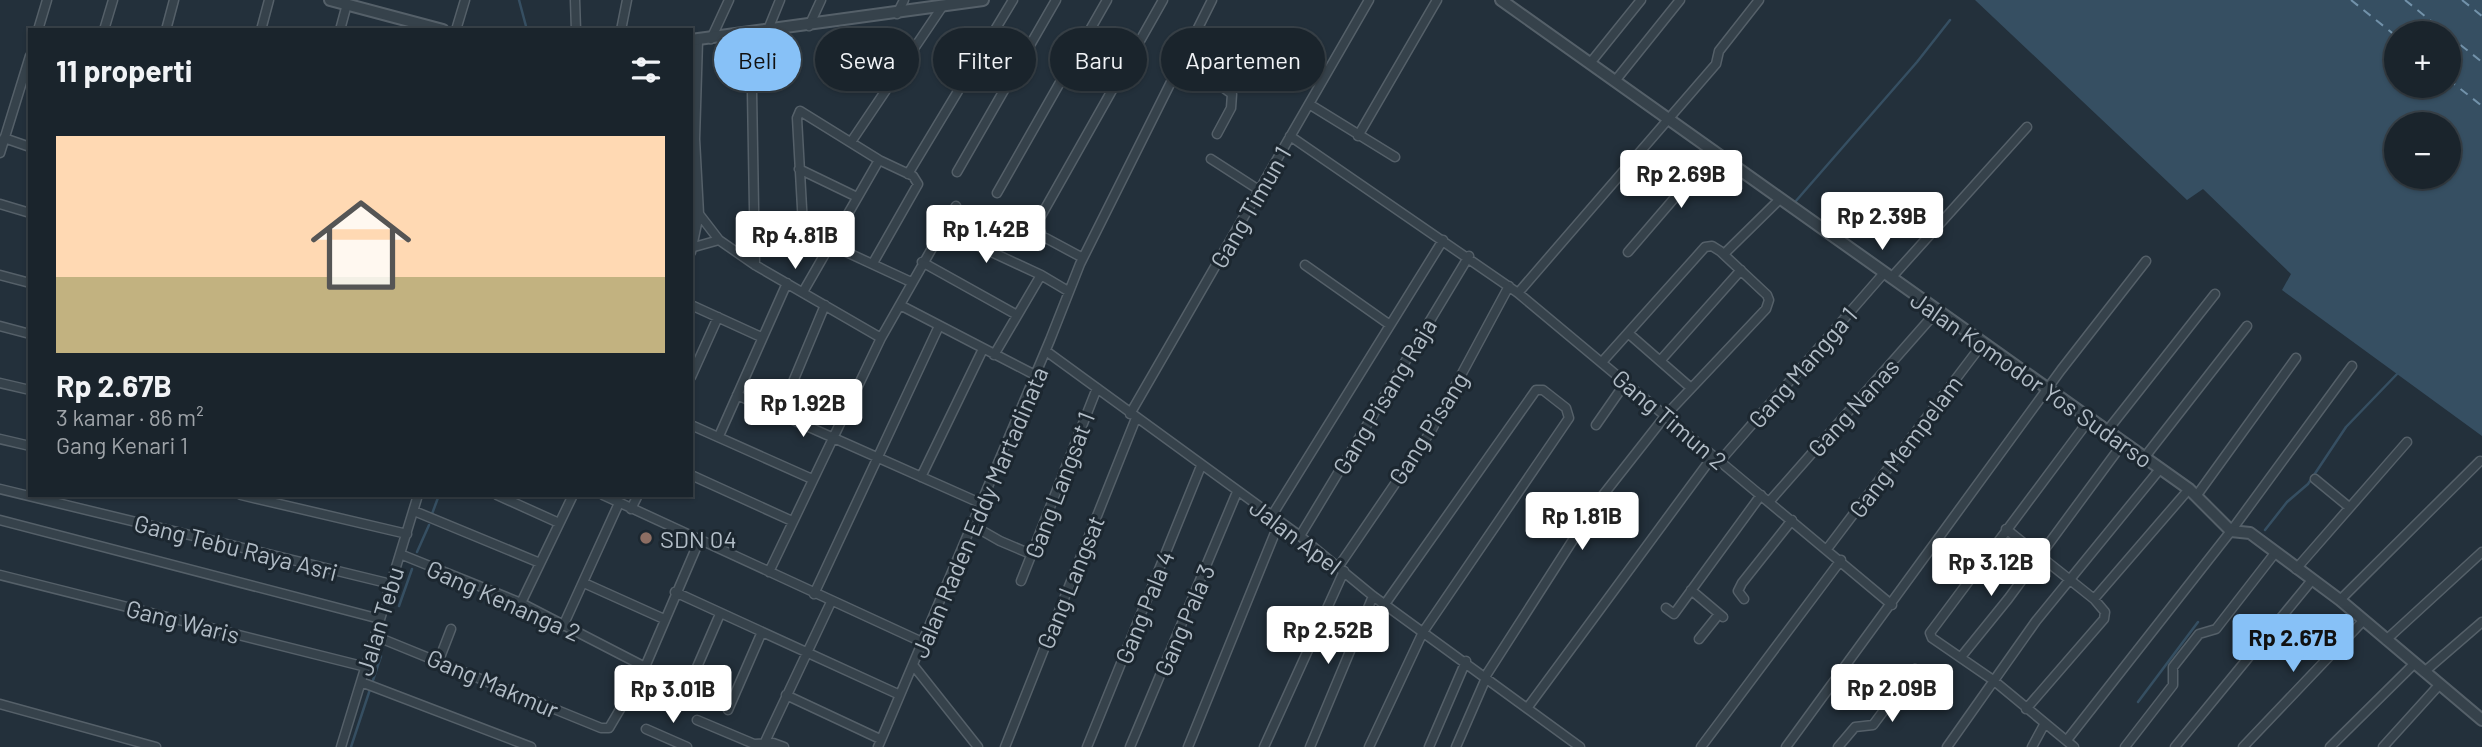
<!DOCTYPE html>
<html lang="id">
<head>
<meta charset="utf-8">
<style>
	:root { --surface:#1a242c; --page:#273038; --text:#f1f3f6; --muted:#9fa4a9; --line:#384148; --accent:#87c1f7 }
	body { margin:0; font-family:Barlow,sans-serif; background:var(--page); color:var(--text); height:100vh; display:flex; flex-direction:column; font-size:26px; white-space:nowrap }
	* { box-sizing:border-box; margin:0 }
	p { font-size:23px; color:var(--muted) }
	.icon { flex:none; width:38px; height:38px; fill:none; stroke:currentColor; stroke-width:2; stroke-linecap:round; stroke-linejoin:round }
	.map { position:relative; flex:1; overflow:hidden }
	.side { position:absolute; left:28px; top:28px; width:665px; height:469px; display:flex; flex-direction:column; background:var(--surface); border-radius:0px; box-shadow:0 2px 5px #0004,0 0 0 2px var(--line) }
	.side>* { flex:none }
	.top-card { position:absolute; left:714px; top:28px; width:665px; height:63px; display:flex; gap:14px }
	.fabs { position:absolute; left:2384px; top:21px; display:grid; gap:14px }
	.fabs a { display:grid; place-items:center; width:77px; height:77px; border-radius:50%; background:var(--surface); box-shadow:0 2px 5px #0004,0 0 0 2px var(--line); font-size:35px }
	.price { position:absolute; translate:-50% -60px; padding:0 16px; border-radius:7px; background:#fff; color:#222; font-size:23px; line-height:46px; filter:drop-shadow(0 2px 4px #0008) }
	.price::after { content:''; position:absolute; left:50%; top:42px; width:21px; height:16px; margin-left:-10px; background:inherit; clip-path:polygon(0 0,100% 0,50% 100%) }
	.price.on { background:var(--accent); color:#111 }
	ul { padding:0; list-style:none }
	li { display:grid; align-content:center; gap:14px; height:371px; padding:0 28px }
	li+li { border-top:2px solid var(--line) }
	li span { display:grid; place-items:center; height:217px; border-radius:0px; color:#555 }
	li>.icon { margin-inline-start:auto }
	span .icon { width:126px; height:126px; fill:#fffc; stroke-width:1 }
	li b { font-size:30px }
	h2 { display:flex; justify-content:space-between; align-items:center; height:84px; padding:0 28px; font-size:30px }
	.tag { padding:0 24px; border-radius:32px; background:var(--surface); box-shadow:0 2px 5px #0004,0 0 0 2px var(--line); font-size:24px; line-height:63px }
	.tag.on { background:var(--accent); color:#111 }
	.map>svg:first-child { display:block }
	.water { fill:#364f62; fill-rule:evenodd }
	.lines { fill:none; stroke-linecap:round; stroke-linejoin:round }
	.stream { stroke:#364f62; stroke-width:2.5 }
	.ferry { stroke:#7292aa; stroke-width:2; stroke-dasharray:9 7; stroke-linecap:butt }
	.minor-casing { stroke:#556069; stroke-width:11 }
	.tertiary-casing { stroke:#556069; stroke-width:14 }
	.minor { stroke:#36424b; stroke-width:8 }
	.tertiary { stroke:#36424b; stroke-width:10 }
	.education-dot { fill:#8d6e63; stroke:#1c2730; stroke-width:2.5 }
	.labels { text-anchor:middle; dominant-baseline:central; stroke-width:6; stroke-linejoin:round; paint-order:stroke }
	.street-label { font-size:24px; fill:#b2bdc7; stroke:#1c2730 }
	.poi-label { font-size:24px; fill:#b2bdc7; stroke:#1c2730; text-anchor:start }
</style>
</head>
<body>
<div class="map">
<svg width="2482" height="747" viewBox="0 0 2482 747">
	<rect width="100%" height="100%" fill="#23303b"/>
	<path class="water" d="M 1975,0 L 2482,0 L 2482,436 L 2282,290 L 2291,274 L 2203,189 L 2187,200 ZM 2396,33 L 2448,33 L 2448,86 L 2396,86 ZM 2396,124 L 2448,124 L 2448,177 L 2396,177 Z"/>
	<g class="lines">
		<path class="stream" d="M 519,0 L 527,30
			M 1795,202 L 1917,62 L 1950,20
			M 432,514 L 439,495
			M 2265,530 L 2287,502 L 2308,484 L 2346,427 L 2398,373
			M 417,552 L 429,525
			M 399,606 L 412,569
			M 2138,702 L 2198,622
			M 351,747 L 381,656"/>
		<path class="ferry" d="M 2351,0 L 2396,36
			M 2405,0 L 2446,33
			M 2462,0 L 2482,16
			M 2448,35 L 2482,62
			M 2448,79 L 2482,106"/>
		<defs>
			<path id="minor" d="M 575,0 L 576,30
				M 897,14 L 904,0
				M 809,26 L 821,0
				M 38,30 L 47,0
				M 104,30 L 113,0
				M 166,30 L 174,0
				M 261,30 L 269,0
				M 340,30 L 347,4
				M 456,30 L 465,0
				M 621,30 L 627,0
				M 767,32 L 780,0
				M 751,34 L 755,265
				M 711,39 L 729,0
				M 1183,58 L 1232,94 L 1231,108 L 1217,134
				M 1591,62 L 1641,0
				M 1615,81 L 1680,0
				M 1309,104 L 1395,157
				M 1290,136 L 1518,293 L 1892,605
				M 1358,136 L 1437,0
				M 4,138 L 30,147
				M 851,142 L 942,7
				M 0,153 L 30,56
				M 1211,159 L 1259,190
				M 799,169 L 857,197
				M 957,172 L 1056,0
				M 908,174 L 1013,0
				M 997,193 L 1107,0
				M 0,204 L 30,213
				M 699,214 L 719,240 L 755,265 L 881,338
				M 942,229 L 1041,275 L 1068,291
				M 694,247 L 719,240
				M 691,252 L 699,214 L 695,139 L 698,40
				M 1628,252 L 1714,152
				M 1724,254 L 1780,199
				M 1083,258 L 1042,236 L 1037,223 L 1163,0
				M 922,262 L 1017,315
				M 873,263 L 918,184 L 913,176 L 879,160
				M 1305,265 L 1390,325
				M 0,275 L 30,283
				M 1891,278 L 2027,127
				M 803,292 L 879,160 L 800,111 L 797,118 L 803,226 L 829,244 L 911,282
				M 1518,293 L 1716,64 L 1719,51 L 1759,0
				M 691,305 L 761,337
				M 900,305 L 1035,375
				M 0,326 L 30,334
				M 1628,333 L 1691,388
				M 1046,351 L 1300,536 L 1373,596 L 1580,747
				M 994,355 L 1041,275
				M 1660,361 L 1741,270
				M 691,377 L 718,317
				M 0,383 L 30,390
				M 737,395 L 980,503
				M 780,413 L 825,305
				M 1130,414 L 1369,0
				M 691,425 L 812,479
				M 1596,425 L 1626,382
				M 2107,431 L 2215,294
				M 719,436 L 787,283
				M 0,439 L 30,446
				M 2144,458 L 2247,326
				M 1720,461 L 1884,273
				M 691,475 L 792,521
				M 921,477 L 983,349
				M 2315,479 L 2349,507
				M 0,489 L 391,584
				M 241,495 L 407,534
				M 497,495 L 559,523
				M 603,495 L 922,642
				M 2197,495 L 2296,358
				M 1769,502 L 1937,311
				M 631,509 L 638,495
				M 414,511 L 540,563
				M 1271,517 L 1443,240
				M 0,520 L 380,619
				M 972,525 L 1000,541 L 1033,555
				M 2006,529 L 2094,599 L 2189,489
				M 1300,536 L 1469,256
				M 1827,549 L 1983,343
				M 400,554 L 521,603 L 645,667
				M 1339,566 L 1431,431 L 1509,286
				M 2296,569 L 2407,442
				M 769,572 L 881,338 L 956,206
				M 0,575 L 366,667
				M 1021,581 L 1097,388
				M 584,583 L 664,619
				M 1691,590 L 1723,617
				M 675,592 L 900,695
				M 814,594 L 939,326
				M 1744,599 L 1738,591 L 1742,583 L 1792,520
				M 2340,600 L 2480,461
				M 521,603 L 573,495
				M 1666,608 L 1674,614 L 1761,495
				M 563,626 L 619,503
				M 375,636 L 601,728 L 609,728 L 645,667 L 699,541
				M 1699,639 L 1719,614
				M 2386,640 L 2482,552
				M 1961,657 L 2008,599 L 2123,443
				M 439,660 L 451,629
				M 913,665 L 978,747
				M 2424,672 L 2482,622
				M 1485,677 L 1596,504 L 1666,415 L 1766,309 L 1769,300 L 1767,295 L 1720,251 L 1712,246 L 1705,247 L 1602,362
				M 361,682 L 531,747
				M 786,695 L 880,739
				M 0,704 L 156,747
				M 681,704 L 720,614
				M 1528,707 L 1713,456
				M 2026,709 L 2104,619 L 2105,612 L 2094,599
				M 728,710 L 761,634
				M 697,720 L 754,744 L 773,743 L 784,747
				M 646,729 L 687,747
				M 2067,740 L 2231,531 L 2352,366
				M 764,744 L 831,602
				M 341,747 L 418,495
				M 878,747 L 1050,340 L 1080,264 L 1212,0
				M 1005,747 L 1136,418
				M 1087,747 L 1201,466
				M 1130,747 L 1237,492
				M 1188,747 L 1279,523
				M 1264,747 L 1344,571
				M 1310,747 L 1373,596
				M 1369,747 L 1423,632 L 1569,418 L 1566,408 L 1543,390 L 1536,390 L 1385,604
				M 1429,747 L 1466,661
				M 1456,747 L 1486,678
				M 1701,747 L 1841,560
				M 1786,747 L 2061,370 L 2146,261
				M 1838,747 L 1855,727 L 1873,725 L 1915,669
				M 1947,747 L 2036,621 L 2160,469
				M 2032,747 L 2045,723
				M 2074,747 L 1993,680 L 1932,638 L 1930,633 L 2089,420
				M 2125,747 L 2173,685 L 2173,667 L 2199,634 L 2216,629 L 2275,553
				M 2175,747 L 2312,580
				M 2243,747 L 2363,621
				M 2330,747 L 2414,664
				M 2383,747 L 2440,684"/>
			<path id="tertiary" d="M 330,0 L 443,30
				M 1501,0 L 2189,489 L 2231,531 L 2250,533 L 2340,600 L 2482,720
				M 691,40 L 983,0"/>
		</defs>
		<use href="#minor" class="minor-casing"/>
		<use href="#tertiary" class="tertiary-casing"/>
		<use href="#minor" class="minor"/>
		<use href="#tertiary" class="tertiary"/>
	</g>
	<circle class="education-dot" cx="646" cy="538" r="7"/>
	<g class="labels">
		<g class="street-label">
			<text transform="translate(1250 207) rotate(-60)">Gang Timun 1</text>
			<text transform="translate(1802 367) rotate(-49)">Gang Mangga 1</text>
			<text transform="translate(2032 379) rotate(35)">Jalan Komodor Yos Sudarso</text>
			<text transform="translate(1384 396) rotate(-59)">Gang Pisang Raja</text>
			<text transform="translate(1853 407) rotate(-48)">Gang Nanas</text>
			<text transform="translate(1670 419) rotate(40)">Gang Timun 2</text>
			<text transform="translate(1428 428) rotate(-58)">Gang Pisang</text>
			<text transform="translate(1905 446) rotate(-53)">Gang Mempelam</text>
			<text transform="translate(1059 485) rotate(-69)">Gang Langsat 1</text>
			<text transform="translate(979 512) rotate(-67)">Jalan Raden Eddy Martadinata</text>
			<text transform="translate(1296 536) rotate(37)">Jalan Apel</text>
			<text transform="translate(236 547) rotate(14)">Gang Tebu Raya Asri</text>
			<text transform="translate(1070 582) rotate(-68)">Gang Langsat</text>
			<text transform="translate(504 600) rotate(24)">Gang Kenanga 2</text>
			<text transform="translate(1144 607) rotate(-68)">Gang Pala 4</text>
			<text transform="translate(1184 620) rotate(-67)">Gang Pala 3</text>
			<text transform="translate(183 621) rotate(14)">Gang Waris</text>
			<text transform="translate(379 621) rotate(-73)">Jalan Tebu</text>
			<text transform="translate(493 683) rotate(23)">Gang Makmur</text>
		</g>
		<g class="poi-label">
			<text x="660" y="538">SDN 04</text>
		</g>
	</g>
</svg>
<div class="fabs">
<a>+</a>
<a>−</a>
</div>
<b class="price" style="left:1681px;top:210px">Rp 2.69B</b>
<b class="price" style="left:1882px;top:252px">Rp 2.39B</b>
<b class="price" style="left:986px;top:265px">Rp 1.42B</b>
<b class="price" style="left:795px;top:271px">Rp 4.81B</b>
<b class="price" style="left:803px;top:439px">Rp 1.92B</b>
<b class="price" style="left:1582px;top:552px">Rp 1.81B</b>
<b class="price" style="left:1991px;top:598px">Rp 3.12B</b>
<b class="price" style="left:1328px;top:666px">Rp 2.52B</b>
<b class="price on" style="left:2293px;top:674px">Rp 2.67B</b>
<b class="price" style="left:1892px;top:724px">Rp 2.09B</b>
<b class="price" style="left:673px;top:725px">Rp 3.01B</b>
<div class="top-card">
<a class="tag on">Beli</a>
<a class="tag">Sewa</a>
<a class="tag">Filter</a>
<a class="tag">Baru</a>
<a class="tag">Apartemen</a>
</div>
<section class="side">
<h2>11 properti<svg class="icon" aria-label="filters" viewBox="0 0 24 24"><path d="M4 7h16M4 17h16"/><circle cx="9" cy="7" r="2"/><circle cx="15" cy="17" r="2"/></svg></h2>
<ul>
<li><span style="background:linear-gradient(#ffd9b3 65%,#c2b280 0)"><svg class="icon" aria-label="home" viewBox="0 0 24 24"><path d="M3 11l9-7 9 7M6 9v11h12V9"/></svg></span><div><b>Rp 2.67B</b><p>3 kamar · 86 m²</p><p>Gang Kenari 1</p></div></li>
</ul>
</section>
</div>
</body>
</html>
